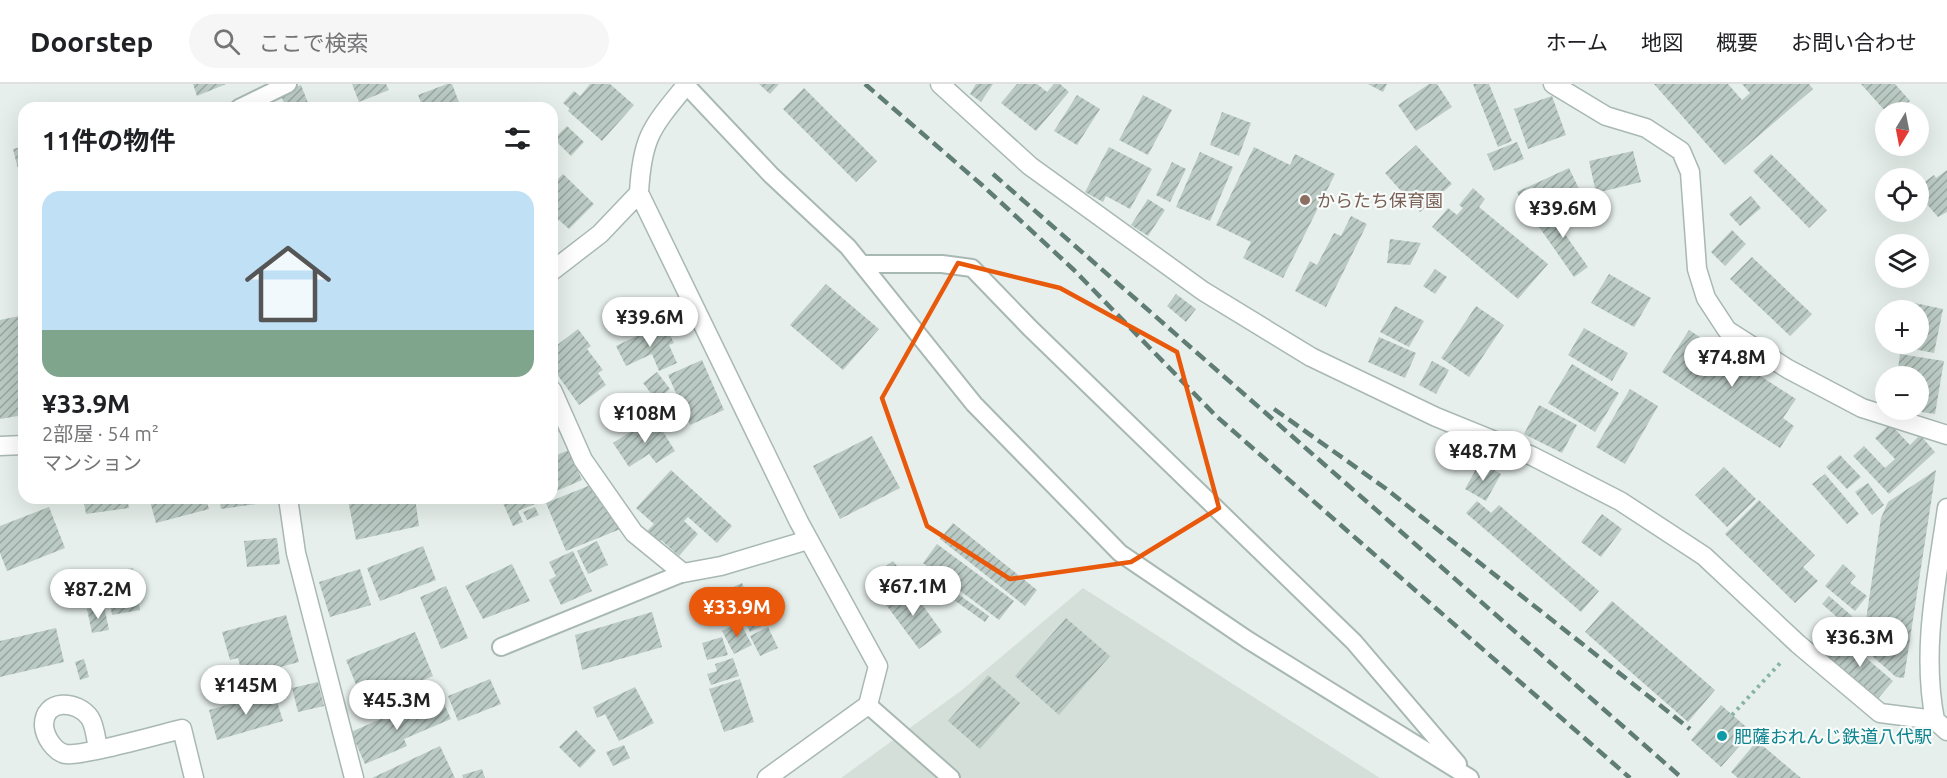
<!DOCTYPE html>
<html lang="ja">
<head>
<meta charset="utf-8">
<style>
	:root { --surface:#fff; --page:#f6f6f6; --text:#202124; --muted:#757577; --line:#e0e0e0; --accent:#ea580c }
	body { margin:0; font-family:Ubuntu,"Noto Sans JP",sans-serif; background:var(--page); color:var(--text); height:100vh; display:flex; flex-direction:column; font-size:22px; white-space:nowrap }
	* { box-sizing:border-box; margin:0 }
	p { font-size:20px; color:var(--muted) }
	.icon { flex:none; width:33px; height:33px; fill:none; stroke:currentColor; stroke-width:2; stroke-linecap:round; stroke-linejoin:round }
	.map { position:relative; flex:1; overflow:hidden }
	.details { position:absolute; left:18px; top:18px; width:540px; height:402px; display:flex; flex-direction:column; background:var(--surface); border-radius:18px; box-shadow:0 6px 24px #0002 }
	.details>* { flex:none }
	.needle { width:39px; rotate:190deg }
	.controls { position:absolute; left:1875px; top:18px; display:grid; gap:12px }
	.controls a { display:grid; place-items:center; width:54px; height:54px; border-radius:50%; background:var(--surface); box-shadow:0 6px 24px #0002; font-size:30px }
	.price { position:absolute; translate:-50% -51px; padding:0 14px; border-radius:21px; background:#fff; color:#222; font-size:20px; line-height:39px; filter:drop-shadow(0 2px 3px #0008) }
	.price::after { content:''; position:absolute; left:50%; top:36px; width:18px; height:14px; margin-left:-9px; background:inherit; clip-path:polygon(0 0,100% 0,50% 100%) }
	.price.current { background:var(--accent); color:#fff }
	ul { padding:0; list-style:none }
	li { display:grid; align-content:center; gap:12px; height:318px; padding:0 24px }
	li+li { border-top:2px solid var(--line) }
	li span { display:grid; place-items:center; height:186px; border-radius:18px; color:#555 }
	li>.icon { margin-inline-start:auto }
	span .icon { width:108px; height:108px; fill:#fffc; stroke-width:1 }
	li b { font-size:26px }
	h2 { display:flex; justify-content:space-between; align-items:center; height:72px; padding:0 24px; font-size:26px }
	header { display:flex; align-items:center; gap:36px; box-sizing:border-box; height:84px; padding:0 30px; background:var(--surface); border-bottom:2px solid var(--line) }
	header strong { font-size:28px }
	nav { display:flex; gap:33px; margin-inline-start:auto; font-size:21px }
	.search { width:420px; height:54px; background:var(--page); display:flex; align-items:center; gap:15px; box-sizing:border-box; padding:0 21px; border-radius:33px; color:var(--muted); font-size:22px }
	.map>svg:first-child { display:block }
	.built { fill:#d4dfda }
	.building { fill:url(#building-hatch) }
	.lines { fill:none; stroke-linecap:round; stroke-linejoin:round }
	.service-casing { stroke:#a8b8b2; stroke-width:20 }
	.minor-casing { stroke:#a8b8b2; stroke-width:21 }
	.path { stroke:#86b3a5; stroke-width:4; stroke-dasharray:3 4.5; stroke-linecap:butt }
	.service { stroke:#fff; stroke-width:16 }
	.minor { stroke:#fff; stroke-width:18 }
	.rail { stroke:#5f7d75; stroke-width:4.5; stroke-dasharray:12 6; stroke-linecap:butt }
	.marked { fill:none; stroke:#e8590c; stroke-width:4.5; stroke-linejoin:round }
	.education-dot { fill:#8d6e63; stroke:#f7fbf9; stroke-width:2 }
	.culture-dot { fill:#0f9aa8; stroke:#f7fbf9; stroke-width:2 }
	.labels { text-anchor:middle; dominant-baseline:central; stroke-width:4.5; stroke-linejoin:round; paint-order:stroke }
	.education-label { font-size:18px; fill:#785e54; stroke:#f7fbf9; text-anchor:start }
	.culture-label { font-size:18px; fill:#0d838f; stroke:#f7fbf9; text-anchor:start }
</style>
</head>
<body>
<header>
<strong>Doorstep</strong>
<div class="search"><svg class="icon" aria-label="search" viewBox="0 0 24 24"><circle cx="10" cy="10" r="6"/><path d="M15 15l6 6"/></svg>ここで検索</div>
<nav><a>ホーム</a><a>地図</a><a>概要</a><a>お問い合わせ</a></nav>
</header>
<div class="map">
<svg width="1947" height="694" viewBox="0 0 1947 694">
	<defs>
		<pattern id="building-hatch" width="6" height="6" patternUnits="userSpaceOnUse" patternTransform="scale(1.5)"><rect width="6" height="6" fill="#bbcac4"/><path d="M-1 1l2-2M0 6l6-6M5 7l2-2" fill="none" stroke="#98a6a0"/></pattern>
	</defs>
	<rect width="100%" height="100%" fill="#e6efeb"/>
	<path class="built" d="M 1083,504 L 1380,694 L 841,694 L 962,606 Z"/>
	<path class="building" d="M 193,0 L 226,0 L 197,12 Z
		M 352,0 L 386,0 L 389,6 L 359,18 Z
		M 447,0 L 452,0 L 460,21 L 453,24 L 423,24 L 418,11 Z
		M 590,0 L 610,0 L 634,21 L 602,57 L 568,27 L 570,25 L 563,19 L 574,7 L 580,12 Z
		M 759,0 L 779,0 L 770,10 Z
		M 976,0 L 993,0 L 981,18 L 970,10 Z
		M 1017,0 L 1037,0 L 1047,8 L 1054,0 L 1060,0 L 1069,8 L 1036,47 L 1001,19 Z
		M 1368,0 L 1387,0 L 1383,8 Z
		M 1429,0 L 1437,0 L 1452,23 L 1416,47 L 1398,21 Z
		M 1473,0 L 1489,0 L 1512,57 L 1498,63 Z
		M 1654,0 L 1728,0 L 1742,16 L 1750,9 L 1742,0 L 1809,0 L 1813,5 L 1725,81 Z
		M 1861,0 L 1895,0 L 1910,17 L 1896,28 L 1886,28 Z
		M 301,1 L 310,24 L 286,24 L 280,9 Z
		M 804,4 L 877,77 L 856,98 L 783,25 Z
		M 1077,11 L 1100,25 L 1077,61 L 1054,47 Z
		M 1143,11 L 1172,26 L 1148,71 L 1119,56 Z
		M 1552,12 L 1566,51 L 1528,65 L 1514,25 Z
		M 118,18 L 120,24 L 99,24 L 99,23 Z
		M 391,19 L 393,24 L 373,24 L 373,23 Z
		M 1222,28 L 1251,39 L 1239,72 L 1210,61 Z
		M 567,42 L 584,58 L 571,72 L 554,55 Z
		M 1517,58 L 1524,75 L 1494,87 L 1487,70 Z
		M 1416,61 L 1452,100 L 1420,128 L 1385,89 Z
		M 24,62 L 24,105 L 23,105 L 13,65 Z
		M 1109,63 L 1152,85 L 1130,125 L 1106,112 L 1103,118 L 1085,108 Z
		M 1254,63 L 1290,81 L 1295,70 L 1335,90 L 1283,194 L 1243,174 L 1251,158 L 1216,141 Z
		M 1633,67 L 1641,98 L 1596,109 L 1589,77 Z
		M 1200,68 L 1233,83 L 1210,137 L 1176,123 Z
		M 1771,70 L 1827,126 L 1809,144 L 1753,87 Z
		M 1172,78 L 1186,85 L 1170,118 L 1156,111 Z
		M 1569,84 L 1581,109 L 1529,134 L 1517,108 Z
		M 1947,86 L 1947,128 L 1938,133 L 1918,110 L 1918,103 L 1934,91 L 1936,94 Z
		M 563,90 L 594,120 L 569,145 L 559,136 L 552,143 L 552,101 Z
		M 1473,104 L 1485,115 L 1479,123 L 1548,180 L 1518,215 L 1432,143 L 1448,124 L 1457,131 L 1463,124 L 1459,121 Z
		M 1751,112 L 1761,124 L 1740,142 L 1729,130 Z
		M 1148,115 L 1165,126 L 1148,152 L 1131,141 Z
		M 1567,120 L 1578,136 L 1562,146 L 1588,183 L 1574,193 L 1537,140 Z
		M 1351,132 L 1367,140 L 1326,223 L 1295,207 L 1310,177 L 1317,181 L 1334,149 L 1341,152 Z
		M 1732,146 L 1746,160 L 1725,182 L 1711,168 Z
		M 1390,155 L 1421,159 L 1410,181 L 1387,179 Z
		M 1752,173 L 1812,230 L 1790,252 L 1730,195 Z
		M 1435,185 L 1447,193 L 1435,210 L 1423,202 Z
		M 1609,190 L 1651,214 L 1634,243 L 1591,219 Z
		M 826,200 L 879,245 L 843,286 L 790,241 Z
		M 1176,210 L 1196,225 L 1186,238 L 1167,222 Z
		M 1905,217 L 1943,225 L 1934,269 L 1893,261 L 1918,260 L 1918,226 L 1903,226 Z
		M 1395,222 L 1424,237 L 1409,263 L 1380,248 Z
		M 1476,222 L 1504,241 L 1469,293 L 1441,274 Z
		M 24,231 L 24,331 L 0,335 L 0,236 Z
		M 664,239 L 674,259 L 669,261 L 677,279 L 659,287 L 652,270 L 626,282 L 616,262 Z
		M 1584,244 L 1628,269 L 1612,297 L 1568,271 Z
		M 578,245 L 591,262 L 587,265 L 603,286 L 598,289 L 606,301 L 579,321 L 552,283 L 552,265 Z
		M 1689,246 L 1796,315 L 1783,334 L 1794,342 L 1780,364 L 1662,288 Z
		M 1379,253 L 1416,269 L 1405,294 L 1368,278 Z
		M 1900,270 L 1944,277 L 1935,330 L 1914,327 L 1918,326 L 1918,292 L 1890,292 L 1891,285 L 1898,285 Z
		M 702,276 L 724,326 L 690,341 L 668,291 Z
		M 1432,277 L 1449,286 L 1436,310 L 1419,301 Z
		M 1572,280 L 1619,309 L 1595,348 L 1548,319 Z
		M 657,288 L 670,305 L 656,316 L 643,299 Z
		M 1883,304 L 1886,305 L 1886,322 L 1880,321 Z
		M 1630,305 L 1658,322 L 1625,380 L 1596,363 Z
		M 1539,321 L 1577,341 L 1562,369 L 1524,350 Z
		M 654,333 L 675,367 L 656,379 L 649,370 L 629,383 L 613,359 Z
		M 552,334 L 559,348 L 552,351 Z
		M 1890,340 L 1910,361 L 1920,351 L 1935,368 L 1889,410 L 1853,372 L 1864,362 L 1885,384 L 1895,375 L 1875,354 Z
		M 872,352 L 900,404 L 840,435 L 813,382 Z
		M 569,366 L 582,396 L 552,409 L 552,373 Z
		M 1840,371 L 1861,393 L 1847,405 L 1826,383 Z
		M 1480,378 L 1501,390 L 1486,417 L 1465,405 Z
		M 1724,383 L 1756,415 L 1727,443 L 1695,411 Z
		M 671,386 L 732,442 L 717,459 L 688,433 L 684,437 L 698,450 L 679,472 L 661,456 L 657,460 L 645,449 L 654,440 L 636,424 Z
		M 1936,386 L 1904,594 L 1896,593 L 1862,563 L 1881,434 L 1888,418 Z
		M 1825,390 L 1859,430 L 1847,440 L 1812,400 Z
		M 603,396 L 623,444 L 566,467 L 546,419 Z
		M 1868,399 L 1884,421 L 1872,431 L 1855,408 Z
		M 83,414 L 127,414 L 129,424 L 86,430 Z
		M 149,414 L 206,414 L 209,425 L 156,439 Z
		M 219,414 L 268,414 L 269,418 L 221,425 Z
		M 355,414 L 415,414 L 419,442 L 356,456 L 348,416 Z
		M 515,414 L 532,414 L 535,420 L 518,427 L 523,438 L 513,442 L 503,419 Z
		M 1759,416 L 1815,471 L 1803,483 L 1818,497 L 1795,519 L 1725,450 Z
		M 1477,417 L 1491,429 L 1499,421 L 1599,507 L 1581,528 L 1466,429 Z
		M 49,423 L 65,464 L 7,487 L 0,469 L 0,442 Z
		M 535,423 L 539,431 L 527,436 L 523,428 Z
		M 1602,430 L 1622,445 L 1601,473 L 1581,458 Z
		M 953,439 L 1037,506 L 1025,522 L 940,455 Z
		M 277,454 L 280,480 L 247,483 L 244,457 Z
		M 597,457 L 608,481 L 588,490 L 577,467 Z
		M 937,460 L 1014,517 L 999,536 L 923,479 Z
		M 423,462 L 436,496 L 380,517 L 367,484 Z
		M 573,467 L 592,507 L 561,521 L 549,496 L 556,492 L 549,478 Z
		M 893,477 L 908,496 L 891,510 L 875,490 Z
		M 512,480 L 530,517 L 483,535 L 465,502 Z
		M 1843,480 L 1856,492 L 1850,499 L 1867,512 L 1855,527 L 1825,502 Z
		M 133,484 L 140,526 L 112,531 L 105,489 Z
		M 360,485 L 371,521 L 330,533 L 319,498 Z
		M 941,498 L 989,532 L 985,538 L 937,504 Z
		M 742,499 L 749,515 L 709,533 L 702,517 Z
		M 908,501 L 942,548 L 919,565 L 884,518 Z
		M 446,502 L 468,554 L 441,565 L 420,513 Z
		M 1829,512 L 1852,532 L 1845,540 L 1822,520 Z
		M 1612,517 L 1715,606 L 1688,638 L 1585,548 Z
		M 104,522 L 109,546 L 92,549 L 87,525 Z
		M 759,525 L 766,540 L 750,548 L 742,532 Z
		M 652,528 L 662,563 L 582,586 L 575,551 Z
		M 286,531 L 299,578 L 243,593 L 238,574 L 230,576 L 222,548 Z
		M 1066,534 L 1110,572 L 1059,631 L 1015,592 Z
		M 740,538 L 752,561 L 734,570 L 722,547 Z
		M 768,543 L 778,564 L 760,572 L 750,552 Z
		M 56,544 L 64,578 L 0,593 L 0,557 Z
		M 415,548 L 433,592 L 364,620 L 346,576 Z
		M 722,553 L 728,571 L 707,576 L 702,559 Z
		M 1842,553 L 1893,597 L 1877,616 L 1826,571 Z
		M 733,574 L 739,592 L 711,601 L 707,590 L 717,587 L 715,580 Z
		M 84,575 L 89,593 L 80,596 L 75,578 Z
		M 988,591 L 1020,619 L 980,665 L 948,637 Z
		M 490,595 L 501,620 L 458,637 L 448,612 Z
		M 740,595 L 754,638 L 724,648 L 709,605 Z
		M 318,598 L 324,622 L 298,628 L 292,604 Z
		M 635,603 L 654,639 L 619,657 L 605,630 L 597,634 L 593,623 Z
		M 274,608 L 283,637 L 217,656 L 209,626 Z
		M 442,615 L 451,635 L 404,655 L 407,662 L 365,680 L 351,648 L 390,631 L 394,636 Z
		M 1721,621 L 1752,648 L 1721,683 L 1691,656 Z
		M 576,646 L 596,667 L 580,684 L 559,663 Z
		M 1757,657 L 1801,694 L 1738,694 L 1731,688 Z
		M 624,661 L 630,674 L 613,682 L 606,668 Z
		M 440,662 L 455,694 L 372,694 Z
		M 482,685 L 485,694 L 463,694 L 462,691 Z"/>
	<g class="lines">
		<defs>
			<path id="service" d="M 686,1 L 771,91 L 848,163 L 974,320 L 1120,469 L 1248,556 L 1470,694
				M 239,24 L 288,0
				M 862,180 L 942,180 L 972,184 L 1030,244 L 1354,558 L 1458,680
				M 501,563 L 683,489
				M 868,621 L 951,694"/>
			<path id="minor" d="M 687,0 C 652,43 642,52 639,109 L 799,438 L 878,582 L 868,621 L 767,694
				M 940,0 L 1030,82 L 1203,207 L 1311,273 L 1436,333 L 1532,372 L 1620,417 L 1704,472 L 1798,560 L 1880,629 L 1935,636 L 1947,647
				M 1553,0 L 1606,32 L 1646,44 L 1681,67 L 1690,88 L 1697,185 L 1706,214 L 1727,246 L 1788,285 L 1862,324 L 1947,351
				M 552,187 L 600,150 L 639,109
				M 552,306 L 583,376 L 634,449 L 683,489 L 721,482 L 808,456
				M 0,362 L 24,361
				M 288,414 L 296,469 L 354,694
				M 1935,636 C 1921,565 1937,495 1947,424
				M 98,665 C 96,655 95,642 90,634 C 78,616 43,614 44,642 C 45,653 54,667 65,670 C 80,673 161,650 182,645 L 194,694"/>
		</defs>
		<use href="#service" class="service-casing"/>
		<use href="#minor" class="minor-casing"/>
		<path class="path" d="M 1732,631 L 1783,576"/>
		<use href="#service" class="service"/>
		<use href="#minor" class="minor"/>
		<path class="rail" d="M 865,0 L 982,101 L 1074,186 L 1216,332 L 1630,694
			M 993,90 L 1682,694
			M 1274,325 L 1385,404 L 1690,645"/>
	</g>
	<path class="marked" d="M 958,179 L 1060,204 L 1177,268 L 1219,424 L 1131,478 L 1010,495 L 927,442 L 882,314 Z"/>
	<circle class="education-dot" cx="1305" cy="116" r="6"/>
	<circle class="culture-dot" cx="1722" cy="652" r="6"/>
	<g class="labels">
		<g class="education-label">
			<text x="1317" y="116">からたち保育園</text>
		</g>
		<g class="culture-label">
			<text x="1734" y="652">肥薩おれんじ鉄道八代駅</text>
		</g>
	</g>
</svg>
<div class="controls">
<a><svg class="needle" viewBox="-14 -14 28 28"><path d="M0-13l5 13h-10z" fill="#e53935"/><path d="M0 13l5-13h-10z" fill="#757577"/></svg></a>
<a><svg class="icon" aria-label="locate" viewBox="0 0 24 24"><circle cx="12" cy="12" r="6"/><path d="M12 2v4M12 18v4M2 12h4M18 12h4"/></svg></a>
<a><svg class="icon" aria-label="layers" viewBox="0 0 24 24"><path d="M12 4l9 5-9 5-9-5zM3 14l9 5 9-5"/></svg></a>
<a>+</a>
<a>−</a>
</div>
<b class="price" style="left:1563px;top:155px">¥39.6M</b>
<b class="price" style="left:650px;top:264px">¥39.6M</b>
<b class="price" style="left:1732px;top:304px">¥74.8M</b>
<b class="price" style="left:645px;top:360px">¥108M</b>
<b class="price" style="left:1483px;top:398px">¥48.7M</b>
<b class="price" style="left:913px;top:533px">¥67.1M</b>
<b class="price" style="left:98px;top:536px">¥87.2M</b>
<b class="price current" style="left:737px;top:554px">¥33.9M</b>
<b class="price" style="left:1860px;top:584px">¥36.3M</b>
<b class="price" style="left:246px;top:632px">¥145M</b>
<b class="price" style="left:397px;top:647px">¥45.3M</b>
<section class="details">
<h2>11件の物件<svg class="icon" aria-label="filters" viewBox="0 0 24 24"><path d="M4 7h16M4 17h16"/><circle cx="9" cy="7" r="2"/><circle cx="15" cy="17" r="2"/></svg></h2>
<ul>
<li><span style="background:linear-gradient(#bfe0f5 75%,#7fa58c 0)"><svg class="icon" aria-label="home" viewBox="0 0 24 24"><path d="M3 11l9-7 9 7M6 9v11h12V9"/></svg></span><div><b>¥33.9M</b><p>2部屋 · 54 m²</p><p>マンション</p></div></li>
</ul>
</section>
</div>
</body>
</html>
